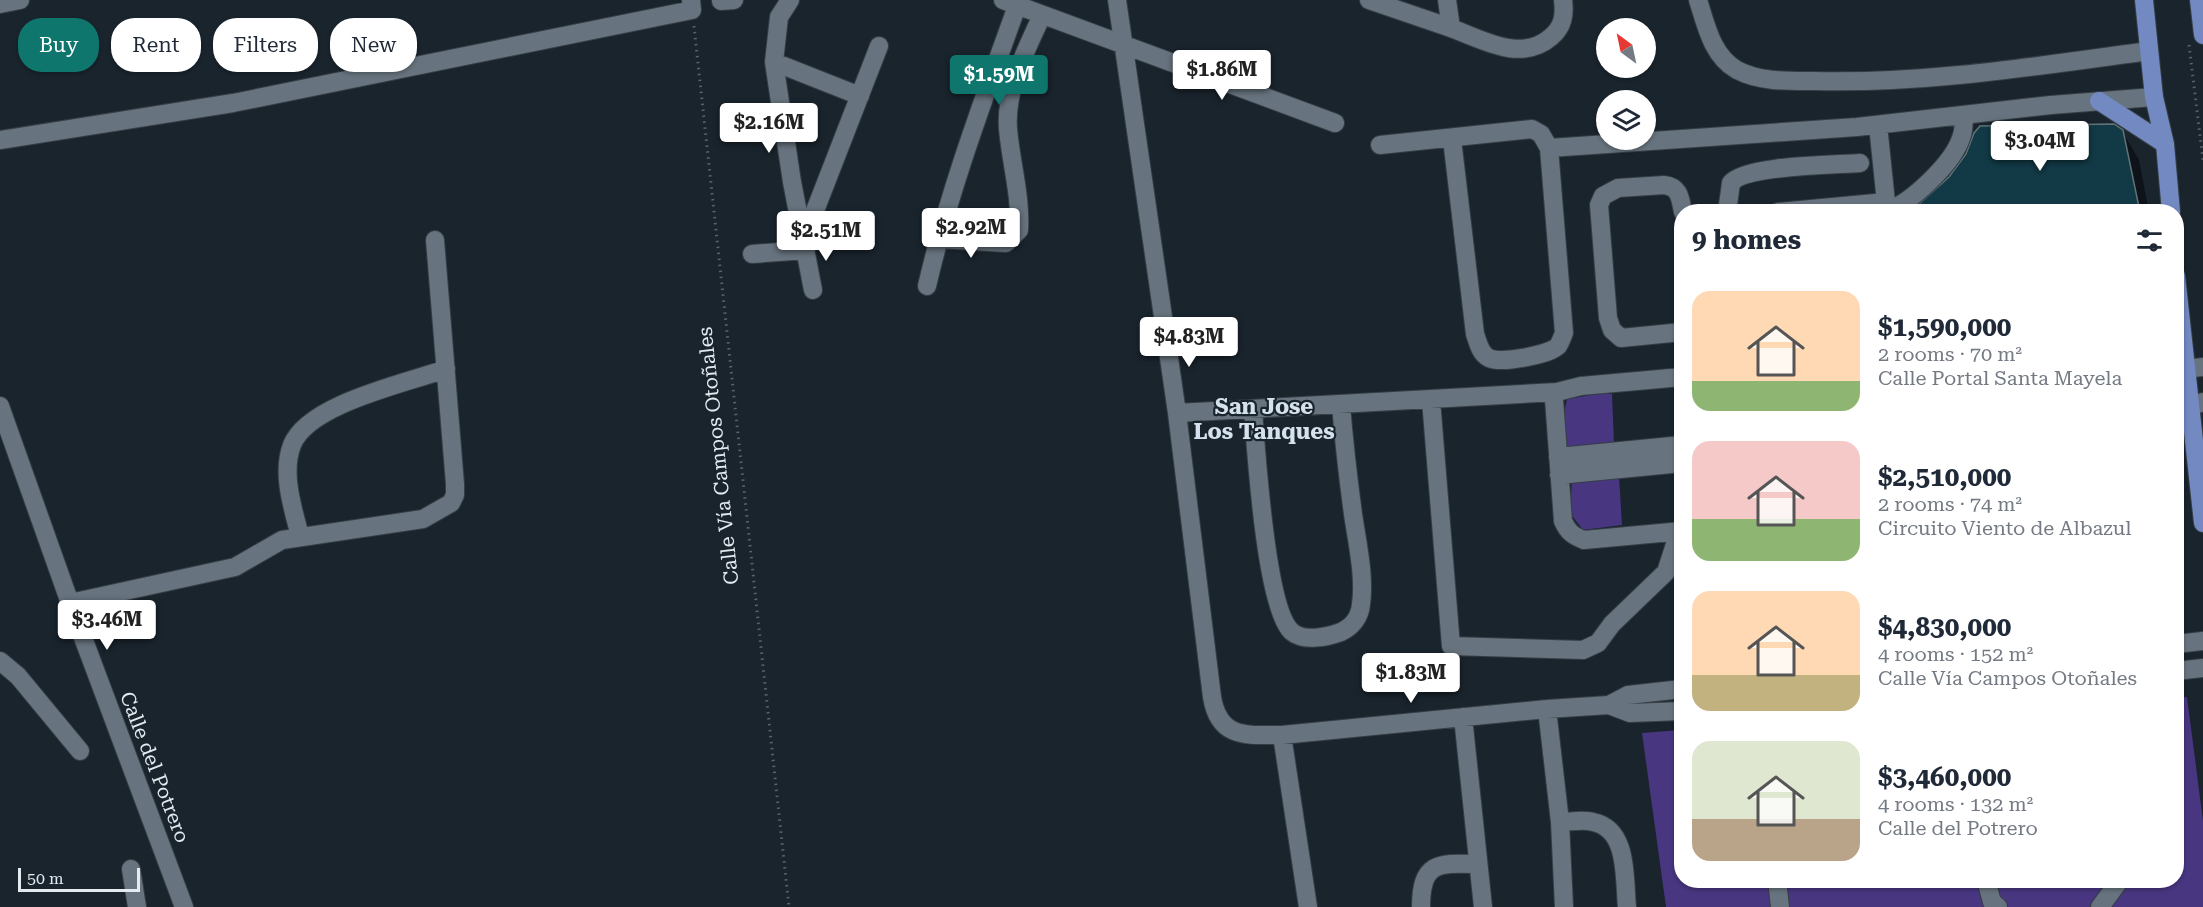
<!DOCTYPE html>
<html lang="en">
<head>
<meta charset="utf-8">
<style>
	:root { --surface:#fff; --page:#f2f2f3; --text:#1f2937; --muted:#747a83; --accent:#0f766e }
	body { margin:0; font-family:"Roboto Serif",serif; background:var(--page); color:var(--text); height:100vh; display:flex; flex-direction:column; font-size:22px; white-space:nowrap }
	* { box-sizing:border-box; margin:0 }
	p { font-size:20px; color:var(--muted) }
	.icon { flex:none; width:33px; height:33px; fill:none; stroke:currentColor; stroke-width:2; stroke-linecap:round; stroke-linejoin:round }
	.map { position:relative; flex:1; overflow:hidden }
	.drawer { position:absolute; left:1674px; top:204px; width:510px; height:684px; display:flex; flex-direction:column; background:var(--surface); border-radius:24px; box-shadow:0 2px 4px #0004 }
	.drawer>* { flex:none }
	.guide { position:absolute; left:18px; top:18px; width:570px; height:54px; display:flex; gap:12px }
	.needle { width:39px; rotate:327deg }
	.fabs { position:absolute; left:1596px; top:18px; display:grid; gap:12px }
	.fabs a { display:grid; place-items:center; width:60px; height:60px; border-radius:50%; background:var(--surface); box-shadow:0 2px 4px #0004; font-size:30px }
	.scale { position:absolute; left:18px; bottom:15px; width:122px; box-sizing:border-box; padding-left:6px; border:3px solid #e3eaf0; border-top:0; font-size:16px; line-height:21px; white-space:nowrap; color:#e3eaf0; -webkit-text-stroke:4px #1a242d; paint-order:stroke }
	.price { position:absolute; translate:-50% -51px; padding:0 14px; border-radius:6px; background:#fff; color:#222; font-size:20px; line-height:39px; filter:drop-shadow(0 2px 3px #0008) }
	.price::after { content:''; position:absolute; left:50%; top:36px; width:18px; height:14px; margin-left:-9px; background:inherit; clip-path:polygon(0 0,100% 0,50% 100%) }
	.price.current { background:var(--accent); color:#fff }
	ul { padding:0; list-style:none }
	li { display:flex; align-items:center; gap:18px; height:150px; padding:0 18px }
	li span { display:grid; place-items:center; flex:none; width:168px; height:120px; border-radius:18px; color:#555 }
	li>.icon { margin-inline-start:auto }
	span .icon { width:72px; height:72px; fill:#fffc; stroke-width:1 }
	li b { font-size:26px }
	h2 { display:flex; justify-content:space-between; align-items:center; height:72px; padding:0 18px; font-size:26px }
	.tag { padding:0 21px; border-radius:24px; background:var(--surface); box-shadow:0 2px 4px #0004; font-size:21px; line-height:54px }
	.tag.current { background:var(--accent); color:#fff }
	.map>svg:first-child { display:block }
	.green { fill:#483681 }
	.shadow { fill:#0007 }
	.building { fill:#123a46; stroke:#627279; stroke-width:1.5 }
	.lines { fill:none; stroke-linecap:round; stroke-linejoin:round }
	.minor-casing { stroke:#363e45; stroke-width:20 }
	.major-casing { stroke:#363e45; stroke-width:20 }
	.path { stroke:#5a636b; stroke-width:3; stroke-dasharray:1.5 4.5; stroke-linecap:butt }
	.minor { stroke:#67737e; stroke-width:18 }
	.major { stroke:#7289c2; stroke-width:18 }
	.labels { text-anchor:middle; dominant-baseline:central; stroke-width:4.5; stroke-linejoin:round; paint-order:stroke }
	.street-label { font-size:20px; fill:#e3eaf0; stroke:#1a242d }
	.quarter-label { font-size:22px; font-weight:bold; fill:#d5e2ee; stroke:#1a242d }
</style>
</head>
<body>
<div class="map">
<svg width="2203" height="907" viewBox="0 0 2203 907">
	<rect width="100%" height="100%" fill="#1a242d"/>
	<path class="green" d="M 1603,393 L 1612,394 L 1614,444 L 1567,447 C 1558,434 1564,414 1567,399 Z
		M 1619,476 L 1622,525 L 1583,530 L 1570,513 L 1572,479 Z
		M 2187,697 L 2203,821 L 2203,907 L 1666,907 L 1642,733 L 1681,730 L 1682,880 L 2176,880 L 2177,698 Z"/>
	<path class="shadow" d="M 2122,131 L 2139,160 L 2149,212 L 1913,212 Z"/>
	<path class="building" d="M 2114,124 L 2123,130 L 2140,212 L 1910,212 L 1949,177 L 1966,154 L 1974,133 L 1980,126 Z"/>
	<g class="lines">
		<defs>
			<path id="minor" d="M 790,0 L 779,17 L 774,62 L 792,182 L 813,290
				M 1003,0 L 1335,123
				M 1117,0 L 1177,413 L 1212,697 C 1219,739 1246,735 1282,735 L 1547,709 L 1609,705 L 1630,713 L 1682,711
				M 1369,0 C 1396,9 1422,18 1448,27 C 1480,38 1520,64 1551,37 C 1563,27 1565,15 1563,0
				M 1447,0 L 1451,28
				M 1698,0 C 1706,25 1712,56 1737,70 C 1760,82 1788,81 1813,81 C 1925,84 2038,66 2149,51
				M 721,1 L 734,0
				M 0,4 L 20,0
				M 774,62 L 860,96
				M 1878,125 L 1887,212
				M 0,140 L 233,103 L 692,10 L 691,0
				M 1380,145 L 1532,129 L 1541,134 L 1549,148 L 1564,333 C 1562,337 1561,342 1558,346 C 1549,355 1500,364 1489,358 C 1480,354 1478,342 1475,334 L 1452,139
				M 1549,148 L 1857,127 L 2051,105 L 2154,97
				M 1887,211 C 1911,203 1953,163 1961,138 C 1964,131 1964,122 1964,115
				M 1727,212 L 1731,183 C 1745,165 1835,165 1860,163
				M 1778,212 L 1886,202
				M 804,239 L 879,46
				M 938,239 L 1006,243 L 1019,230 C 1021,196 1011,163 1008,129 C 1005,89 1026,51 1042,15
				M 752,254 L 806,250
				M 927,286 C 949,191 984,98 1017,6
				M 1682,332 L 1621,338 L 1612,330 L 1608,318 L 1599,205 L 1603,196 L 1618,188 L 1664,185 C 1680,187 1680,198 1683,212
				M 2176,370 L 2203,367
				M 1557,392 L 1554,399 L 1563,521 C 1568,532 1573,536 1584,540 L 1682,531
				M 1431,400 L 1451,646 L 1583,650 L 1598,643 L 1612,624 L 1666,572 L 1679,532
				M 0,406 L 70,603 L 184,907
				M 1253,410 C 1256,450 1266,610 1292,632 C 1304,642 1327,637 1341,632 C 1352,627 1360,617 1361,604 C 1365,576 1357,542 1353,514 C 1348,477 1344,442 1341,405
				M 2176,412 L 2203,402
				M 1177,413 L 1557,392 L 1581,386 L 1682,377
				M 1558,457 L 1682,445
				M 1559,475 L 1682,463
				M 300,536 C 293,509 281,473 292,445 C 308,404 406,383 446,369
				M 70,603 L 235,567 L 282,540 L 423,519 L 451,503 L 455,495 L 455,484 L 435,240
				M 2176,644 L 2203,641
				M 0,661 L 18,676 L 80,751
				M 2176,671 L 2203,668
				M 1609,705 L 1628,695 L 1682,689
				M 1547,709 L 1560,822 L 1564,907
				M 1463,717 L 1483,907
				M 1282,735 L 1308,907
				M 1560,822 C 1570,822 1584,819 1593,822 C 1629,829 1624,879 1627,907
				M 131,869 L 137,907
				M 1777,880 L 1780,907
				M 1986,880 L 1992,902 L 1998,907
				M 1421,907 C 1421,861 1439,863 1478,864
				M 2100,907 L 2120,880"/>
			<path id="major" d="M 2144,0 L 2154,97 L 2165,144 L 2171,212
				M 2199,0 L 2203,35
				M 2099,101 L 2165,144
				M 2176,276 L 2203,523"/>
		</defs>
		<use href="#minor" class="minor-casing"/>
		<use href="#major" class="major-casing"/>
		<path class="path" d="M 694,26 L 789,907
			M 2189,45 L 2203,160"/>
		<use href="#minor" class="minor"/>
		<use href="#major" class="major"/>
	</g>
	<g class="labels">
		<g class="street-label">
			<text transform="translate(718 456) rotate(-96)">Calle Vía Campos Otoñales</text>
			<text transform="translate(155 767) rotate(69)">Calle del Potrero</text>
		</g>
		<g class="quarter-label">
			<text x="1264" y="406">San Jose<tspan x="1264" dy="25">Los Tanques</tspan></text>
		</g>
	</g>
</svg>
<div class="fabs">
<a><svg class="needle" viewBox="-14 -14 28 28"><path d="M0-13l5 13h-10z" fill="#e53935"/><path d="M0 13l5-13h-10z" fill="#747a83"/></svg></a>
<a><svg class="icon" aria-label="layers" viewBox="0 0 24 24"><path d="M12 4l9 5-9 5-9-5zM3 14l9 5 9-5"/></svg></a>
</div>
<div class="scale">50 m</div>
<b class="price" style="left:1222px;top:101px">$1.86M</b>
<b class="price current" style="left:999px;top:106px">$1.59M</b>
<b class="price" style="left:769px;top:154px">$2.16M</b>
<b class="price" style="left:2040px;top:172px">$3.04M</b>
<b class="price" style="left:971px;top:259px">$2.92M</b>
<b class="price" style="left:826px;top:262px">$2.51M</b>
<b class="price" style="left:1189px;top:368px">$4.83M</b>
<b class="price" style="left:107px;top:651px">$3.46M</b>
<b class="price" style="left:1411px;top:704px">$1.83M</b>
<div class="guide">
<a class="tag current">Buy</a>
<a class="tag">Rent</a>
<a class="tag">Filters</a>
<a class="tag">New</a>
</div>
<section class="drawer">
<h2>9 homes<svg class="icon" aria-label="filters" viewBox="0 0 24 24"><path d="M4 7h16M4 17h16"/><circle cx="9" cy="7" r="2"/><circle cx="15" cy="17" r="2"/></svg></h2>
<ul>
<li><span style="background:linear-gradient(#ffd9b3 75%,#8fb573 0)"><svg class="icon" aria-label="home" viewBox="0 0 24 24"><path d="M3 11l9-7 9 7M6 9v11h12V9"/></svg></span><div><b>$1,590,000</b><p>2 rooms · 70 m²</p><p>Calle Portal Santa Mayela</p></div></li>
<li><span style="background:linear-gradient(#f6c9c9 65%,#8fb573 0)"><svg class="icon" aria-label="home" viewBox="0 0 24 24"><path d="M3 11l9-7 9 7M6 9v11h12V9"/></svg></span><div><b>$2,510,000</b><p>2 rooms · 74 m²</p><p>Circuito Viento de Albazul</p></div></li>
<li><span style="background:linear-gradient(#ffd9b3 70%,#c2b280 0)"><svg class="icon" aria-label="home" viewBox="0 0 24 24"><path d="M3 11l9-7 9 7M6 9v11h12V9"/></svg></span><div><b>$4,830,000</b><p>4 rooms · 152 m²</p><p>Calle Vía Campos Otoñales</p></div></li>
<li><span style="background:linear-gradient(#dfe7d0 65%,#b9a48a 0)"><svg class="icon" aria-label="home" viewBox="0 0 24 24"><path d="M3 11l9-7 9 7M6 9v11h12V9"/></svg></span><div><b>$3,460,000</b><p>4 rooms · 132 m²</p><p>Calle del Potrero</p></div></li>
</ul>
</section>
</div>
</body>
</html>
